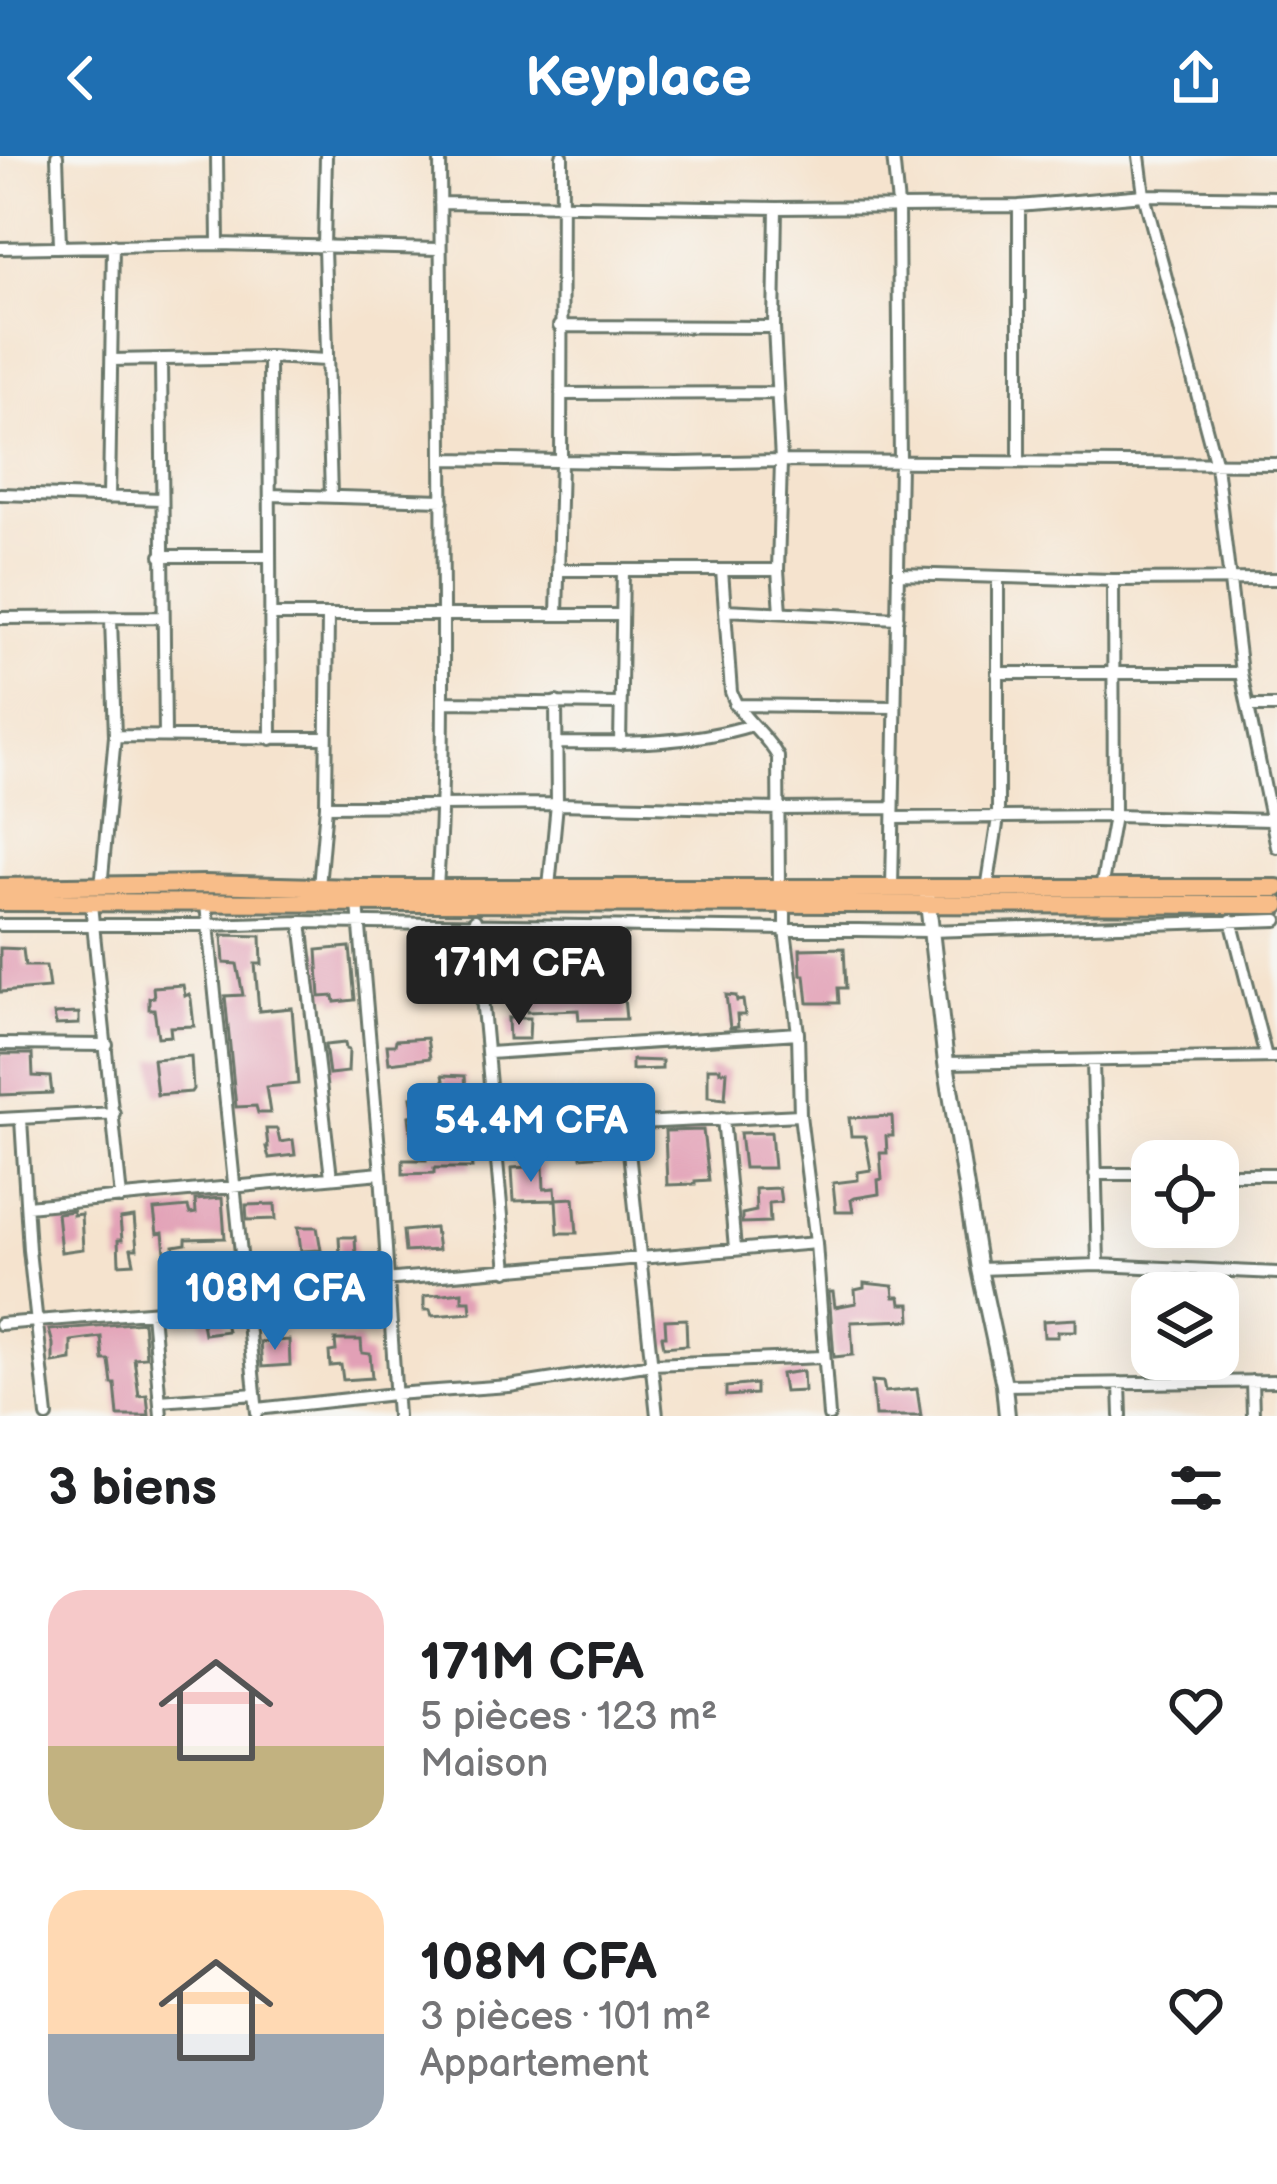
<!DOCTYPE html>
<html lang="fr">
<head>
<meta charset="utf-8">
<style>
	:root { --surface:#fff; --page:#f2f2f2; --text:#202124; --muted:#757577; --accent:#1f6fb2 }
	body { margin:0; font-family:"Balsamiq Sans",sans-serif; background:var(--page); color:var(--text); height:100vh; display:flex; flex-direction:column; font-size:45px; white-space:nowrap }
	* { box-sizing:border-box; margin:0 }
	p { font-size:39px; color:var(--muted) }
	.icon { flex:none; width:66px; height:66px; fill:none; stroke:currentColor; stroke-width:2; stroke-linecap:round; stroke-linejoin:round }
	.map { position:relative; height:1260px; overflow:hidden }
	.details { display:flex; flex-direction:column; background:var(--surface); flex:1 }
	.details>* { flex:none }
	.controls { position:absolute; left:1131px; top:984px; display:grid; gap:24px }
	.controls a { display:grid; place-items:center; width:108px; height:108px; border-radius:24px; background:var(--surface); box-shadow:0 12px 48px #0002; font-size:60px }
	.price { position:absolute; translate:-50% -102px; padding:0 27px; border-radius:12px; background:var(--accent); color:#fff; font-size:39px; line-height:78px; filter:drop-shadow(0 3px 6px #0008) }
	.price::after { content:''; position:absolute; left:50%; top:72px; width:36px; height:27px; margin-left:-18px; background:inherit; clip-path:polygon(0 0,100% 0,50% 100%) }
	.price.active { background:#222; color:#fff }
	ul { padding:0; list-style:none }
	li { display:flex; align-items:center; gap:36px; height:300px; padding:0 48px }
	li span { display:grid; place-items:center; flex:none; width:336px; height:240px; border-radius:36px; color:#555 }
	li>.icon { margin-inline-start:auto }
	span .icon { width:144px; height:144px; fill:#fffc; stroke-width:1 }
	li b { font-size:51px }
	h2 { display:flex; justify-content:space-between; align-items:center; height:144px; padding:0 48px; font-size:51px }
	header { display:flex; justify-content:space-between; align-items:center; height:156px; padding:0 48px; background:var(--accent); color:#fff; font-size:54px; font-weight:800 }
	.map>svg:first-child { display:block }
	.building { fill:#e2a0b6 }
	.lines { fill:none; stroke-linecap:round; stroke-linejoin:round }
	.minor-casing { stroke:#6a776a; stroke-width:16 }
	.tertiary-casing { stroke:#6a776a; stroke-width:20 }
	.primary-casing { stroke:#6a776a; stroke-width:22 }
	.minor { stroke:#fff; stroke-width:10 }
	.tertiary { stroke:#fff; stroke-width:14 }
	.primary { stroke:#f8bd89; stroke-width:16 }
</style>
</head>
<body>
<header><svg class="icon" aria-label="back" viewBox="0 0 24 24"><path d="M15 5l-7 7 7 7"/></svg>Keyplace<svg class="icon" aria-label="share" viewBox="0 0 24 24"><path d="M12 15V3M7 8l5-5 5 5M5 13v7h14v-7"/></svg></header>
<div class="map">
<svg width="1277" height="1260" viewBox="0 0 1277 1260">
	<rect width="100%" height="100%" fill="#f6f6f2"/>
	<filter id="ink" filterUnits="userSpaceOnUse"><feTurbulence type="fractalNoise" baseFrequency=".00833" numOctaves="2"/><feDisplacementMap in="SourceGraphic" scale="24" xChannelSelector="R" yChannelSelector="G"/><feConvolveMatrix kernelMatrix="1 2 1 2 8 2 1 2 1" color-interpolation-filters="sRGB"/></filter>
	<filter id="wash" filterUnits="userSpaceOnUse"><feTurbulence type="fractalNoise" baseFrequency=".004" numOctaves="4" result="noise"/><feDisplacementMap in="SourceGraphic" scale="48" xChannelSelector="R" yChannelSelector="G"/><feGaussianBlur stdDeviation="2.7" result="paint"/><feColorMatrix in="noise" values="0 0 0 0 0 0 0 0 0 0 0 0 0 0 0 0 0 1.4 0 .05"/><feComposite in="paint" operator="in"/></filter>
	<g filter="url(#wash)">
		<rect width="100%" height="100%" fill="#f5e3ce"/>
		<g id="blocks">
			<path class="building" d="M 222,779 L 261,780 L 262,808 L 255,808 L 259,855 L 292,852 L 298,928 L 266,931 L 270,957 L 258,957 L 256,950 L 236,951 L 225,840 L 243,839 L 237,808 L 224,807 Z
				M 605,783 L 619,783 L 621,802 L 606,803 Z
				M 350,791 L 355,844 L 335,846 L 334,840 L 320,841 L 317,794 Z
				M 0,792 L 23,793 L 25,810 L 46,810 L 49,832 L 0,836 Z
				M 844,792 L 846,832 L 838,832 L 839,847 L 808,847 L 805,819 L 801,819 L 800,793 Z
				M 604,802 L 606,832 L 623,831 L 626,863 L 579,864 L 578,854 L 527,856 L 524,825 L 558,823 L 559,835 L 579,834 L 577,803 Z
				M 183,829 L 185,840 L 189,838 L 191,843 L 194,870 L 170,871 L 171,880 L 158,881 L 154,853 L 149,853 L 149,842 L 154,841 L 153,831 Z
				M 726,839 L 736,840 L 737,845 L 743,844 L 745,859 L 737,859 L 738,871 L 730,872 Z
				M 79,857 L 79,868 L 56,869 L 54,858 Z
				M 508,862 L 530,862 L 529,883 L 509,883 Z
				M 427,882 L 430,902 L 389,907 L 387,889 L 395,889 L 396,884 Z
				M 345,887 L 346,893 L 349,894 L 348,916 L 329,918 L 325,889 Z
				M 0,898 L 32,898 L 33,920 L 50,921 L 52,937 L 0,939 Z
				M 191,900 L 193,933 L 191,936 L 157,939 L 153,903 Z
				M 632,904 L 662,905 L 662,913 L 632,914 Z
				M 708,912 L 720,912 L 720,915 L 727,915 L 725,943 L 708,941 Z
				M 443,919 L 465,920 L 469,976 L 426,979 L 426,975 L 411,976 L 409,960 L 414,959 L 411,941 L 447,939 Z
				M 892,960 L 893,980 L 886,980 L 887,997 L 880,997 L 882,1023 L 878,1024 L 879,1038 L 855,1042 L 851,1044 L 853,1056 L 836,1056 L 833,1027 L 858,1024 L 858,1016 L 871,1014 L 865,980 L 851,980 L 849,962 Z
				M 266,973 L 277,973 L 280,986 L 293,984 L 295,999 L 269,1002 L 266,991 L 268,991 Z
				M 703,974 L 709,1024 L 695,1025 L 695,1028 L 667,1029 L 665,975 Z
				M 771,976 L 774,1012 L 744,1012 L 740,977 Z
				M 579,983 L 604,983 L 606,999 L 581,1001 Z
				M 460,997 L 460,1000 L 471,1003 L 472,1012 L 434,1012 L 434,1017 L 403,1018 L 403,1004 L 426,1004 L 426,1000 Z
				M 543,1010 L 544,1033 L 555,1032 L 556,1044 L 514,1045 L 512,1012 Z
				M 779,1032 L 781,1046 L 769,1047 L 770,1066 L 742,1067 L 742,1058 L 756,1055 L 755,1033 Z
				M 222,1042 L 225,1082 L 186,1083 L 186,1088 L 174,1090 L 176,1107 L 166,1106 L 163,1077 L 157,1078 L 154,1054 L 188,1051 L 190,1058 L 196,1057 L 195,1044 Z
				M 574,1042 L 577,1077 L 558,1077 L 556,1043 Z
				M 275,1048 L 276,1063 L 247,1064 L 246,1049 Z
				M 73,1055 L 73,1059 L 81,1058 L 83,1093 L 61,1096 L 57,1057 Z
				M 134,1061 L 137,1093 L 131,1093 L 134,1107 L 119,1108 L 118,1084 L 122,1084 L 120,1063 Z
				M 298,1071 L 317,1071 L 321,1094 L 301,1095 Z
				M 435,1072 L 438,1094 L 405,1096 L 403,1075 Z
				M 339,1081 L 355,1081 L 356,1099 L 340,1099 Z
				M 864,1127 L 893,1130 L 894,1141 L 900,1141 L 901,1148 L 910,1148 L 911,1164 L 851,1166 L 853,1199 L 834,1201 L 829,1136 L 833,1136 L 835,1151 L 856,1147 L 855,1134 L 864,1132 Z
				M 462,1136 L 462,1145 L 470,1145 L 471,1157 L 432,1160 L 430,1154 L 424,1154 L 424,1140 Z
				M 201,1161 L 224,1162 L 227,1175 L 204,1178 Z
				M 686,1163 L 687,1189 L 664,1191 L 662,1180 L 666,1180 L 665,1164 Z
				M 1076,1163 L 1076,1175 L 1058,1175 L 1058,1181 L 1044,1181 L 1043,1165 Z
				M 143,1166 L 146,1201 L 134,1202 L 139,1240 L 147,1239 L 149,1260 L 118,1260 L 115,1228 L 112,1228 L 109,1204 L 103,1204 L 101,1181 L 71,1185 L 71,1204 L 53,1207 L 53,1188 L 49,1174 Z
				M 289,1184 L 290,1209 L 262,1211 L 260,1186 Z
				M 335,1184 L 361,1184 L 362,1197 L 370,1198 L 372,1222 L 343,1224 L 341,1209 L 330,1210 L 329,1196 L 336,1195 Z
				M 803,1215 L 804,1235 L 784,1236 L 781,1218 Z
				M 872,1225 L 883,1226 L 885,1236 L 917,1233 L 921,1260 L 875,1260 Z
				M 756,1228 L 756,1238 L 726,1240 L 726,1231 Z"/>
		</g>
	</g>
	<g filter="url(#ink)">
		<use href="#blocks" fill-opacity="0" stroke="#6a776a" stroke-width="3"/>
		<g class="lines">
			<defs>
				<path id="minor" d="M 57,0 L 60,89
					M 217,0 L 218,88
					M 326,0 L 324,91 L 331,340
					M 1139,0 L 1144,39 L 1216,309 L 1241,517 L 1277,691
					M 440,47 L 776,52 L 1019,50 L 1144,39 L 1277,41
					M 776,52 L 774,171 L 781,305 L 778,414 L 781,456
					M 0,92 L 218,88 L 438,93
					M 559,170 L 774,171
					M 269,201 L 271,583
					M 112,204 L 269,201 L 326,204
					M 161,204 L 165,580
					M 561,238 L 777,237
					M 444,303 L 677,307 L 781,305 L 1277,308
					M 1019,306 L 1019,50
					M 0,338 L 162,343
					M 270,339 L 443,344
					M 109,342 L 113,89
					M 161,400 L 269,400
					M 558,414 L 778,414
					M 722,414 L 731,536 C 740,563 765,576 778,601 L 779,732
					M 899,418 L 1113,424 L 1277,423
					M 725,454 L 898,462
					M 271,459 L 620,459
					M 557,459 L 561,306 L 562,0
					M 0,462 L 162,461
					M 997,517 L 1241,517
					M 443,546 L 620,548
					M 735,549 L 895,551
					M 1248,550 L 1277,550
					M 115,580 L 326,582
					M 558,587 C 622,588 690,588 752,569
					M 620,588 L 623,414
					M 326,650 L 557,648 L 778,653 L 893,652
					M 894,662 L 1114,660 L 1271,664
					M 319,731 L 326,650 L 328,459
					M 437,731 C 444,637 443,543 443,448 C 443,299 440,149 440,0
					M 549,731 L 557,648 L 556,546
					M 101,732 L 115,580 L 111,463
					M 892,732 L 900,307 L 898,49 L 893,0
					M 987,733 L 998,662 L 998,421
					M 1101,733 L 1114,660 L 1113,424
					M 91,748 L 121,1042
					M 206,748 L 257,1257
					M 358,748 L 381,1017 L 397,1260
					M 785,750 L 785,774 L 798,877 L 800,959 L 816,1087 L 829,1260
					M 475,764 L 507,1115
					M 1231,764 L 1266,901
					M 301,766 L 331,1021
					M 0,769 L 207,769 L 301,766 L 930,775 L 1277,764
					M 0,888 L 107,889
					M 489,897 L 798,877
					M 1093,906 L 1098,1109
					M 946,907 L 1277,901
					M 723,962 L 735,1092
					M 0,963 L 114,957
					M 21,963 L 29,1094 L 47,1260
					M 626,967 L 657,1260
					M 496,974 L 800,959
					M 1095,1018 L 1152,1018
					M 1218,1018 L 1277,1018
					M 27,1050 L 381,1017
					M 979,1113 L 1098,1109 L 1277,1117
					M 244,1136 L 816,1087
					M 152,1156 L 161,1260
					M 0,1168 L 246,1148
					M 1252,1225 L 1253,1260
					M 1120,1227 L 1121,1260
					M 1004,1229 L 1277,1225
					M 160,1245 L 255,1238
					M 257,1253 L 394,1238 L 509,1230 L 652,1208 L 823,1201"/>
				<path id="tertiary" d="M 927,738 L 946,907 L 979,1113 L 1004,1229 L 1007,1260"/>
				<path id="primary" d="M 0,731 L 204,728 L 356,732 L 1277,732
					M 0,746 L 1277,749"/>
			</defs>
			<use href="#minor" class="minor-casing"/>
			<use href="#tertiary" class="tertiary-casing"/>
			<use href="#primary" class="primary-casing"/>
			<use href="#minor" class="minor"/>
			<use href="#tertiary" class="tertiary"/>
			<use href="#primary" class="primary"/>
		</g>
	</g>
</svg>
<div class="controls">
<a><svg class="icon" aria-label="locate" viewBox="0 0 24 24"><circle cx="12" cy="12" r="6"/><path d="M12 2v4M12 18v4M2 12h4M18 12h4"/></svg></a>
<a><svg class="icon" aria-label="layers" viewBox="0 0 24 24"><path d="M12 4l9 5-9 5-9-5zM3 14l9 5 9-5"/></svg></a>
</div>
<b class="price active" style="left:519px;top:872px">171M CFA</b>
<b class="price" style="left:531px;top:1029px">54.4M CFA</b>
<b class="price" style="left:275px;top:1197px">108M CFA</b>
</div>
<section class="details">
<h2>3 biens<svg class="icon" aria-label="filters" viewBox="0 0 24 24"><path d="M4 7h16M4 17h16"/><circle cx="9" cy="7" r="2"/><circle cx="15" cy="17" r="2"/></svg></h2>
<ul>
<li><span style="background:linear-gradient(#f6c9c9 65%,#c2b280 0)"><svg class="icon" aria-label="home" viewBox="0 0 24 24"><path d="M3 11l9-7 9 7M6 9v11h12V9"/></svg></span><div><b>171M CFA</b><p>5 pièces · 123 m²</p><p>Maison</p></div><svg class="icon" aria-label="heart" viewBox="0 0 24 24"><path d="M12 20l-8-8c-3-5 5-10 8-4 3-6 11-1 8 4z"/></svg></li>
<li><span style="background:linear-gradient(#ffd9b3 60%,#9aa5b1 0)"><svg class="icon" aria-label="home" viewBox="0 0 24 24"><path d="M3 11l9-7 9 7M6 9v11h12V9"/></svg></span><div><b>108M CFA</b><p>3 pièces · 101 m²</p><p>Appartement</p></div><svg class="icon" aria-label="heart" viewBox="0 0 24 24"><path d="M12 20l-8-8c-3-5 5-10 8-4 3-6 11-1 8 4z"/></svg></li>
</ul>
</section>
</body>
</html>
